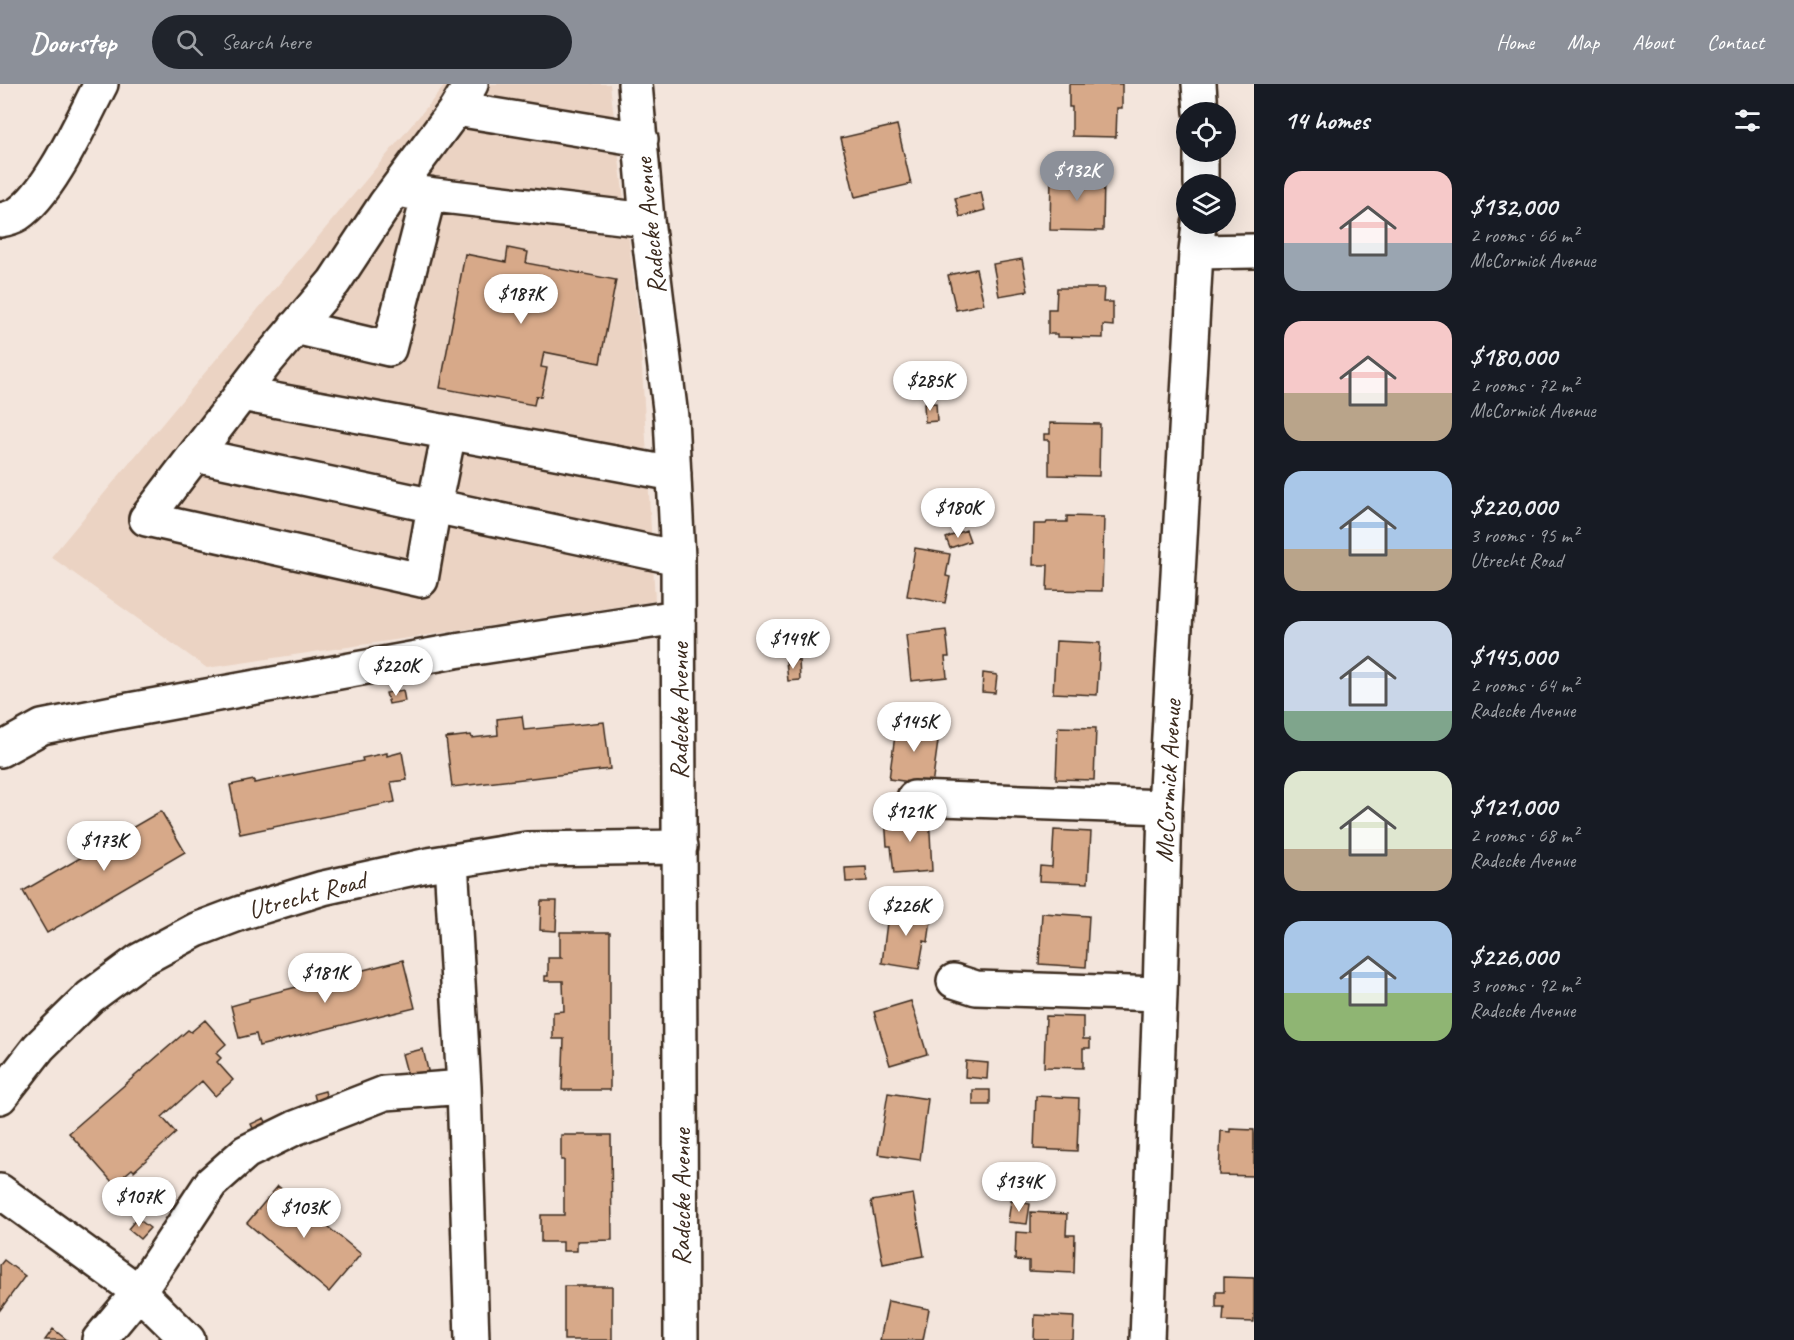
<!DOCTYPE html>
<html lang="en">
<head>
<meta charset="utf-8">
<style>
	:root { --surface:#171b24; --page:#20242c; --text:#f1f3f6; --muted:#9ea1a6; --accent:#8c9099 }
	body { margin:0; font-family:Caveat,sans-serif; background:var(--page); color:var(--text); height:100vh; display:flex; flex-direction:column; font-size:22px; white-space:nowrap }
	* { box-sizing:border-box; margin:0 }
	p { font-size:20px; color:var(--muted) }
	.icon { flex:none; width:33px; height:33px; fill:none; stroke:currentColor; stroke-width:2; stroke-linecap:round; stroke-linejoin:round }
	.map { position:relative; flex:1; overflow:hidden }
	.panel { display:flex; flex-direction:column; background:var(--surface); width:540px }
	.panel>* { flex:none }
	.fabs { position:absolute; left:1176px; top:18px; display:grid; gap:12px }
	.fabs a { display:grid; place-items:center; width:60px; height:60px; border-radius:50%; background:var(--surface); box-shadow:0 6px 24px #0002; font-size:30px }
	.price { position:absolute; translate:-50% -51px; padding:0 14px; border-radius:21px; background:#fff; color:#222; font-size:20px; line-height:39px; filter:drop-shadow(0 2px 3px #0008) }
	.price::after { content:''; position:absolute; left:50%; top:36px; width:18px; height:14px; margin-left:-9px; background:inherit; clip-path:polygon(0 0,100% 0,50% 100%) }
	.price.active { background:var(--accent); color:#fff }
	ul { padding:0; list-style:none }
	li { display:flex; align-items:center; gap:18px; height:150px; padding:0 30px }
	li span { display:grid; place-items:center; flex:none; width:168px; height:120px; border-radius:18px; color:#555 }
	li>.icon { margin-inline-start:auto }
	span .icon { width:72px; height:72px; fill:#fffc; stroke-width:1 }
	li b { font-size:26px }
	h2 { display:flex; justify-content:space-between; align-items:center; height:72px; padding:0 30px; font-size:26px }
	header { display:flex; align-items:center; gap:36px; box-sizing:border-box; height:84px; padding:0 30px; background:var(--accent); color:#fff }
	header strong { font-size:28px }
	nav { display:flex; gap:33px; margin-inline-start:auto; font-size:21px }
	.search { width:420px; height:54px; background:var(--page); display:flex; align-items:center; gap:15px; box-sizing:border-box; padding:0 21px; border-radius:33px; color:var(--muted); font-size:22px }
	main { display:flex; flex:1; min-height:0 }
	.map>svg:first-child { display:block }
	.built { fill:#ebd3c3 }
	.building { fill:#d7a989; stroke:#3b2a1e; stroke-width:1.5 }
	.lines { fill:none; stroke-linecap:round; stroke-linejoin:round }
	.minor-casing { stroke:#3b2a1e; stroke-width:38 }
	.minor { stroke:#fff; stroke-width:33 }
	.labels { text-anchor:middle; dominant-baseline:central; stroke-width:4.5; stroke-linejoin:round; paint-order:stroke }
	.street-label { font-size:26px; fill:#3b2a1e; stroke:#fff }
</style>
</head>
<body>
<header>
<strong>Doorstep</strong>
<div class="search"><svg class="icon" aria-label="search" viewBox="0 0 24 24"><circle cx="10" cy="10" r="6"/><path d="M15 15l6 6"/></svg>Search here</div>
<nav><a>Home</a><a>Map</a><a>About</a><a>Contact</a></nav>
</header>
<main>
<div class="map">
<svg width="1254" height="1256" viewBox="0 0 1254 1256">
	<rect width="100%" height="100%" fill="#f3e5dc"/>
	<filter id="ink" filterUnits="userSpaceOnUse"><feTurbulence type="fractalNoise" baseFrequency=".0167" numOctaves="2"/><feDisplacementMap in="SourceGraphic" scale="12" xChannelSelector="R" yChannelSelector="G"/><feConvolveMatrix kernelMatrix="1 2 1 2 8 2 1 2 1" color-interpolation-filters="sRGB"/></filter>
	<g filter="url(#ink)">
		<path class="built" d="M 446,0 L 610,0 L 640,248 L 655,517 L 207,584 L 51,473 Z"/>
		<path class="building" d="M 1069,0 L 1122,0 L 1122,24 L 1117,24 L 1116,53 L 1072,52 L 1072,23 L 1069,23 Z
			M 897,41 L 911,100 L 855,113 L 841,54 Z
			M 1051,90 L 1104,91 L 1103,147 L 1050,146 Z
			M 981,108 L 985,126 L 960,133 L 955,114 Z
			M 508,164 L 528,168 L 526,179 L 616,196 L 600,279 L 544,268 L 541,283 L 547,284 L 541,313 L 536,312 L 534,321 L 440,304 L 465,170 L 506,178 Z
			M 1022,175 L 1028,207 L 999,212 L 993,180 Z
			M 976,185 L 984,220 L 956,226 L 948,191 Z
			M 1057,204 L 1104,204 L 1103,218 L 1113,218 L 1113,242 L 1103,241 L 1103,254 L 1057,253 L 1057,250 L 1048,250 L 1048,225 L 1056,225 Z
			M 936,319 L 937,337 L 925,338 L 924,320 Z
			M 1050,339 L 1100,340 L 1099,392 L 1049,391 L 1049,356 L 1044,356 L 1044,350 L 1050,350 Z
			M 1067,432 L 1104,433 L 1102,507 L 1047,506 L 1048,481 L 1033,481 L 1034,440 L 1046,440 L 1047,438 L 1067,438 Z
			M 966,446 L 970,457 L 950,464 L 946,454 Z
			M 915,464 L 950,470 L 946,492 L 950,493 L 945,519 L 907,512 Z
			M 946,546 L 949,573 L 945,573 L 947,593 L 911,597 L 906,551 Z
			M 1056,557 L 1100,559 L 1097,611 L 1053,609 Z
			M 799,576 L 800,596 L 788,597 L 786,577 Z
			M 983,589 L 997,591 L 995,609 L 982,608 Z
			M 403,606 L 405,617 L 389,620 L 386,609 Z
			M 522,632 L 524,646 L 604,638 L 610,685 L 452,703 L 446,654 L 471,651 L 472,654 L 498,651 L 497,635 Z
			M 897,637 L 940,643 L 932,701 L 889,695 Z
			M 1058,643 L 1096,644 L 1094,696 L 1056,695 Z
			M 402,668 L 407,696 L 391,698 L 395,718 L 240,750 L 230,701 L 254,696 L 254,699 L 363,677 L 362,674 L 387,669 L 387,672 Z
			M 161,727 L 185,768 L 47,849 L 23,807 Z
			M 929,730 L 932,787 L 894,790 L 891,762 L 887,762 L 885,733 Z
			M 1054,746 L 1091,748 L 1088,799 L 1039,797 L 1040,782 L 1052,783 Z
			M 866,783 L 867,797 L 846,798 L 845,784 Z
			M 541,817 L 557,817 L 556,847 L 540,846 Z
			M 889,822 L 932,829 L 928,858 L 924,857 L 919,885 L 882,879 Z
			M 1042,829 L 1089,832 L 1086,883 L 1039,880 Z
			M 560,848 L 610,848 L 610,1006 L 562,1006 L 564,955 L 553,955 L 553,928 L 564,927 L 563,897 L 545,897 L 545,892 L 548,892 L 548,874 L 562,874 L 560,872 Z
			M 403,876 L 415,924 L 390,930 L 390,929 L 259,962 L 256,950 L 239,954 L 231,922 L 249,917 L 249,915 Z
			M 911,917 L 927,970 L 890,981 L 874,928 Z
			M 1046,932 L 1083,933 L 1083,955 L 1090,955 L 1090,964 L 1083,964 L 1083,984 L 1044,983 Z
			M 205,936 L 226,960 L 216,969 L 221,974 L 217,978 L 233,996 L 215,1012 L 202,997 L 162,1033 L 176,1049 L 134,1087 L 132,1085 L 114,1100 L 69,1049 L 188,946 L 191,948 Z
			M 423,965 L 430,995 L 410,1000 L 402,970 Z
			M 966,977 L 988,979 L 987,995 L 965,993 Z
			M 973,1006 L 990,1006 L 990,1021 L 973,1021 Z
			M 325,1007 L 329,1023 L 318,1026 L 314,1010 Z
			M 888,1009 L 928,1015 L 920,1076 L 878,1070 Z
			M 1036,1012 L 1079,1014 L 1077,1067 L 1034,1065 Z
			M 264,1034 L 270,1045 L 256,1051 L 251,1040 Z
			M 1230,1045 L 1254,1046 L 1254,1092 L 1219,1091 L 1221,1047 L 1230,1048 Z
			M 561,1051 L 611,1051 L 612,1156 L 577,1157 L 577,1167 L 563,1167 L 563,1158 L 541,1158 L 541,1131 L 564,1131 L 564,1076 L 561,1076 Z
			M 278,1102 L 361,1170 L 329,1208 L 247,1139 Z
			M 913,1110 L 924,1172 L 883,1180 L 871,1117 Z
			M 1011,1117 L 1030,1120 L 1027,1140 L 1008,1138 Z
			M 1031,1128 L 1067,1130 L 1066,1151 L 1075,1151 L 1074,1189 L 1029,1187 L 1029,1177 L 1015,1176 L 1016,1148 L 1031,1149 Z
			M 137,1134 L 150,1144 L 140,1155 L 128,1145 Z
			M 4,1176 L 25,1192 L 0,1226 L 0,1181 Z
			M 1224,1193 L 1254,1194 L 1254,1238 L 1223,1237 L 1224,1223 L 1216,1223 L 1216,1208 L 1224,1208 Z
			M 564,1202 L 612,1202 L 612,1256 L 564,1256 Z
			M 888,1217 L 929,1225 L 923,1256 L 880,1256 Z
			M 1035,1231 L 1074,1233 L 1073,1256 L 1034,1256 Z
			M 53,1245 L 67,1256 L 45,1256 Z"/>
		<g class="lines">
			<defs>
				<path id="minor" d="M 635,0 L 647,136 L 671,333 L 678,474 L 681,1256
					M 1199,0 L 1201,28
					M 456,25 L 641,55
					M 1201,100 L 1201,68
					M 409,108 L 647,136
					M 0,136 C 6,135 13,133 18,130 C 51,108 82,36 101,0
					M 1196,168 L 1254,167
					M 295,243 L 389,265 L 429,110
					M 241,310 L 674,390
					M 449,349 L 434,422 L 421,496 L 146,435 L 266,278 L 334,198 L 386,119 L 456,25 L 471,0
					M 195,371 L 678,474
					M 0,666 L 42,643 L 113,629 L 455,567 L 678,533
					M 914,714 L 1165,723
					M 451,777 L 464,1003 L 472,1256
					M 954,897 L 976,904 L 1160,910
					M 0,1013 L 39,963 L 90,913 L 140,876 L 196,846 L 241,829 L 323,804 L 428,781 L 527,765 L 680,763
					M 0,1107 L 139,1208 L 188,1256
					M 99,1256 L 139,1208 L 211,1099 L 246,1068 L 295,1044 L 385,1009 L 464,1003
					M 1147,1256 L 1160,910 L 1165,723 L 1196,168 L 1199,140"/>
			</defs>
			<use href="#minor" class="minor-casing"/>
			<use href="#minor" class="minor"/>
		</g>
	</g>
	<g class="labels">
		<g class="street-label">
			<text transform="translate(650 142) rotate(-96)">Radecke Avenue</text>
			<text transform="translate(679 627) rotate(-90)">Radecke Avenue</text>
			<text transform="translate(1168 697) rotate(-87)">McCormick Avenue</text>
			<text transform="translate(307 811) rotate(-15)">Utrecht Road</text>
			<text transform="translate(681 1113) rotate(-90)">Radecke Avenue</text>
		</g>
	</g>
</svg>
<div class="fabs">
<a><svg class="icon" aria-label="locate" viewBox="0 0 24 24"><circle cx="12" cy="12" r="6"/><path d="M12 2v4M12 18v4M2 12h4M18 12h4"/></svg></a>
<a><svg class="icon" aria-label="layers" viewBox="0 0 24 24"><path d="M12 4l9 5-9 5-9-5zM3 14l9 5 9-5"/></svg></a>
</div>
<b class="price active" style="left:1077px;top:118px">$132K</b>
<b class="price" style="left:521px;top:241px">$187K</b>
<b class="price" style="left:930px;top:328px">$285K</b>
<b class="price" style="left:958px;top:455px">$180K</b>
<b class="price" style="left:793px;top:586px">$149K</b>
<b class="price" style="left:396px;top:613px">$220K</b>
<b class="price" style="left:914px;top:669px">$145K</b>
<b class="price" style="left:910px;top:759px">$121K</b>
<b class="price" style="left:104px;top:788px">$173K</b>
<b class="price" style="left:906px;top:853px">$226K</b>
<b class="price" style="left:325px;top:920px">$181K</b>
<b class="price" style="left:1019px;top:1129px">$134K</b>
<b class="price" style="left:139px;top:1144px">$107K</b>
<b class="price" style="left:304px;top:1155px">$103K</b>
</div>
<section class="panel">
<h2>14 homes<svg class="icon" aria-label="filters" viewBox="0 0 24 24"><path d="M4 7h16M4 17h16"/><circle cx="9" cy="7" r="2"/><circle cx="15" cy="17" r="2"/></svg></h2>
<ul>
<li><span style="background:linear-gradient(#f6c9c9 60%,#9aa5b1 0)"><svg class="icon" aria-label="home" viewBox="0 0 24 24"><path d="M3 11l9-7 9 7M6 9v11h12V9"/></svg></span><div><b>$132,000</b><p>2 rooms · 66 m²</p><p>McCormick Avenue</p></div></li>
<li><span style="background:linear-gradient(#f6c9c9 60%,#b9a48a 0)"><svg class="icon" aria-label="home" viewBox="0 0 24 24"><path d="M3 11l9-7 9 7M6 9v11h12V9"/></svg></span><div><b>$180,000</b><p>2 rooms · 72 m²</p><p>McCormick Avenue</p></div></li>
<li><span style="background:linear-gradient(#a9c7e8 65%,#b9a48a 0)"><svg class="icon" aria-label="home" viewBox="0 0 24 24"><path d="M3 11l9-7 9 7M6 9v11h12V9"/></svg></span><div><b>$220,000</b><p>3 rooms · 95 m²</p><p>Utrecht Road</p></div></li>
<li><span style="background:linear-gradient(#c9d6e8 75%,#7fa58c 0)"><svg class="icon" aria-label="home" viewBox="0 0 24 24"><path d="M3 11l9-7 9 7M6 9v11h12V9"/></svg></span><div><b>$145,000</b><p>2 rooms · 64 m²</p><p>Radecke Avenue</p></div></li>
<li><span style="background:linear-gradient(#dfe7d0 65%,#b9a48a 0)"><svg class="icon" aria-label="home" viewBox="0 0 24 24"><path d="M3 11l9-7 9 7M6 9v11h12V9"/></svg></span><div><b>$121,000</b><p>2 rooms · 68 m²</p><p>Radecke Avenue</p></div></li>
<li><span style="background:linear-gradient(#a9c7e8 60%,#8fb573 0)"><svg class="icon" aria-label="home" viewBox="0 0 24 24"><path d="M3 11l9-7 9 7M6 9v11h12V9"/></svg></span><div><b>$226,000</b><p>3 rooms · 92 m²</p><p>Radecke Avenue</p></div></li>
</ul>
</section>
</main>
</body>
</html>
